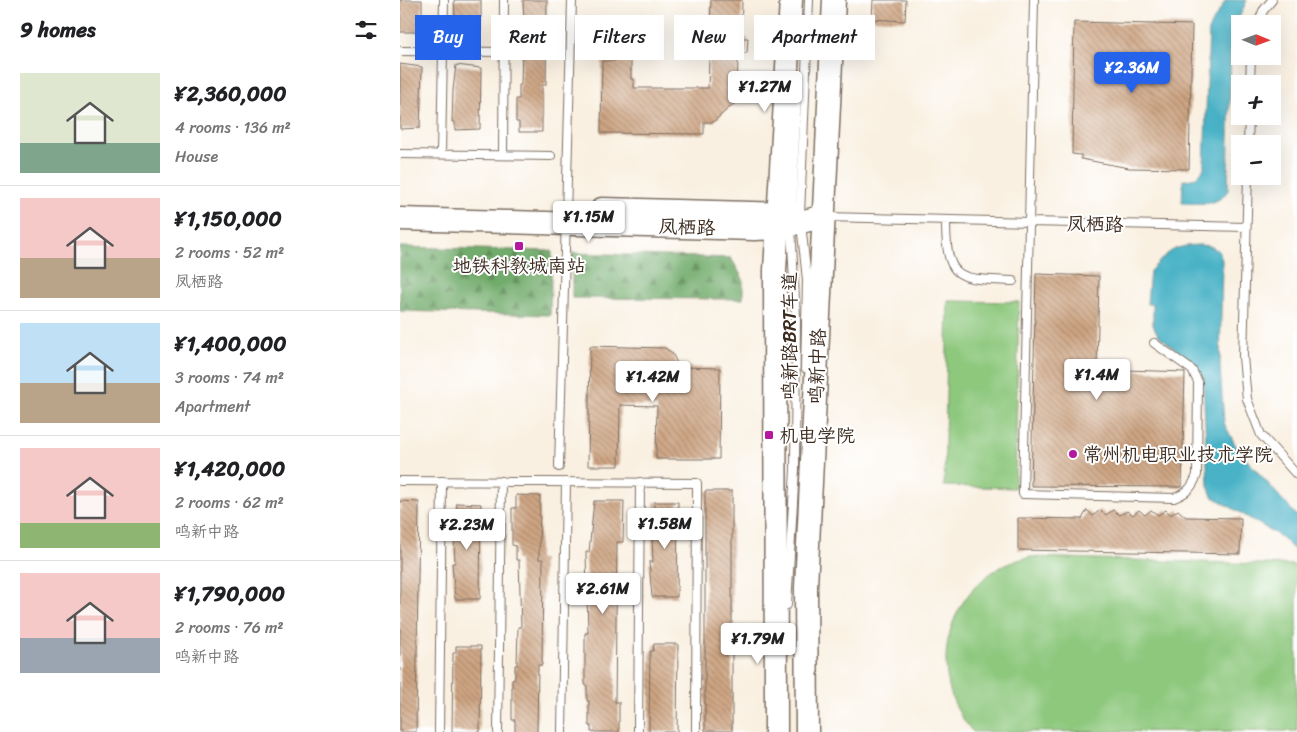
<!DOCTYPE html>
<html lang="en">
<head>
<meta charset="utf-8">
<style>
	:root { --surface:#fff; --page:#f2f2f2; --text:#202124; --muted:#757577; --line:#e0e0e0; --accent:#2563eb }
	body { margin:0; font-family:Sriracha,"LXGW WenKai TC",sans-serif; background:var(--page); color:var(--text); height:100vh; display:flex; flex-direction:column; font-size:19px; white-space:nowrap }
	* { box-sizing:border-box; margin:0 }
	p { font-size:16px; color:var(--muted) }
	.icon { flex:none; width:28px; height:28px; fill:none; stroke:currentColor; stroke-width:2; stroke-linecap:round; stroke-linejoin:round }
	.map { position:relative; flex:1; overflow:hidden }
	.drawer { display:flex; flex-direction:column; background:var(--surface); width:400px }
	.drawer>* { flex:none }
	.banner { position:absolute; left:15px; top:15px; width:475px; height:45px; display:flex; gap:10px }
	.needle { width:32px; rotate:91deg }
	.controls { position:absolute; left:831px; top:15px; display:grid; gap:10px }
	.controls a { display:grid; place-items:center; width:50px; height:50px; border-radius:0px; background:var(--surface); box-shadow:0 5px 20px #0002; font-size:25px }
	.price { position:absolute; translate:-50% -42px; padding:0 11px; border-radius:5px; background:#fff; color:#222; font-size:16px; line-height:32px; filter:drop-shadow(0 1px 2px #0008) }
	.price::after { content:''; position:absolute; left:50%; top:30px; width:15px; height:11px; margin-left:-8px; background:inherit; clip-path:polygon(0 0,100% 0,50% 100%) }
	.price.on { background:var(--accent); color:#fff }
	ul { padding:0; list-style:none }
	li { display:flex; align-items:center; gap:15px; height:125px; padding:0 20px }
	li+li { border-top:1px solid var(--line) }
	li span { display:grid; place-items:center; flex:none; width:140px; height:100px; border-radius:0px; color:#555 }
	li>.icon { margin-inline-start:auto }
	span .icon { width:60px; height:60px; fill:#fffc; stroke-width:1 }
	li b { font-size:21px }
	h2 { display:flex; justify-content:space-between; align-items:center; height:60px; padding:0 20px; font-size:21px }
	.pill { padding:0 18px; border-radius:0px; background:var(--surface); box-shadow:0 5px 20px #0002; font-size:18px; line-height:45px }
	.pill.on { background:var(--accent); color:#fff }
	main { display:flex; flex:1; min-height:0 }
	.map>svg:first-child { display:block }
	.forest { fill:url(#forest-firs); stroke:#566b45 }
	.pitch { fill:#8dc87d; stroke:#64794e }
	.water { fill:#48b2c6; stroke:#426e72 }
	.building { fill:url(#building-back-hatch) }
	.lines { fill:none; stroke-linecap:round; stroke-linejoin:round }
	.lane-casing { stroke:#7e6f62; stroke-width:10 }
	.secondary-casing { stroke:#7e6f62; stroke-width:25 }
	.lane { stroke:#fff; stroke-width:8 }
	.secondary { stroke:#fff; stroke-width:22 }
	.poi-dot { fill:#b5179e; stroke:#fff; stroke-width:2 }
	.labels { text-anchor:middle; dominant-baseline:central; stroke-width:4; stroke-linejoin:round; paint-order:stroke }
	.street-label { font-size:19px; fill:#3b2a1e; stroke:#fff }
	.poi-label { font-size:19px; fill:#3b2a1e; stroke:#fff; text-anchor:start }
</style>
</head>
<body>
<main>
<section class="drawer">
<h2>9 homes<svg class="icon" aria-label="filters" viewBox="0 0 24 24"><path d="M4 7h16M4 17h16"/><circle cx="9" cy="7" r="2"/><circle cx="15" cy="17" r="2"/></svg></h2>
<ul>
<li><span style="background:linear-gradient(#dfe7d0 70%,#7fa58c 0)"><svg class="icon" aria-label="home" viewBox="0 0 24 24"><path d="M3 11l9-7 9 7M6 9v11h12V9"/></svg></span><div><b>¥2,360,000</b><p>4 rooms · 136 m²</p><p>House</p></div></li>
<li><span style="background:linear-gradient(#f6c9c9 60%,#b9a48a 0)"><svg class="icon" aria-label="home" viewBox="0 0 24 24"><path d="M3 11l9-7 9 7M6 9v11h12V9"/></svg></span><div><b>¥1,150,000</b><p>2 rooms · 52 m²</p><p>凤栖路</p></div></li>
<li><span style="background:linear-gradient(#bfe0f5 60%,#b9a48a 0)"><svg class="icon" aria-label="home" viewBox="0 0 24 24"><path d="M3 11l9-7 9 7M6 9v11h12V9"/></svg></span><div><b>¥1,400,000</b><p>3 rooms · 74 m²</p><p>Apartment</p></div></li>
<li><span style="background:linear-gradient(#f6c9c9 75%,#8fb573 0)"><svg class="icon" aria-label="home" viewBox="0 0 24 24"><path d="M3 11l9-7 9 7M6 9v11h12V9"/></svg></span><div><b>¥1,420,000</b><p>2 rooms · 62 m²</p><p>鸣新中路</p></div></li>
<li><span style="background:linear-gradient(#f6c9c9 65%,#9aa5b1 0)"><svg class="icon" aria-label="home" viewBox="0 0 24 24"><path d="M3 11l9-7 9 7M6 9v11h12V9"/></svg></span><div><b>¥1,790,000</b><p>2 rooms · 76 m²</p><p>鸣新中路</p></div></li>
</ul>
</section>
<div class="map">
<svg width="897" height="732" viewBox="0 0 897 732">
	<defs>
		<pattern id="forest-firs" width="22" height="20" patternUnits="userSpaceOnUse" patternTransform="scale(1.25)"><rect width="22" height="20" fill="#72ac6c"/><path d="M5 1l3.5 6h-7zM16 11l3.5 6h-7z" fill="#5f8c58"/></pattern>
		<pattern id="building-back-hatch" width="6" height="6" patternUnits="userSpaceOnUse" patternTransform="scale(1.25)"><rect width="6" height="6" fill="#cea583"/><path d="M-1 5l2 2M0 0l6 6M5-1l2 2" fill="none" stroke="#a8876b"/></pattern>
	</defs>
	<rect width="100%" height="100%" fill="#fff"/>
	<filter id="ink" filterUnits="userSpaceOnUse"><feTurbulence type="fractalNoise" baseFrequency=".02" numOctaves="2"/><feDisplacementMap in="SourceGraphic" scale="10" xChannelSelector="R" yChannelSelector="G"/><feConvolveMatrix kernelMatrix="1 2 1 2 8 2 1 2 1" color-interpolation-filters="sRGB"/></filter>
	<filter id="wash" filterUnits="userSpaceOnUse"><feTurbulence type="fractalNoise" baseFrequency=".0096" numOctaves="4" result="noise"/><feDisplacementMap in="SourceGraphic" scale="20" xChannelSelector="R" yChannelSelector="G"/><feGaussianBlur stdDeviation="1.12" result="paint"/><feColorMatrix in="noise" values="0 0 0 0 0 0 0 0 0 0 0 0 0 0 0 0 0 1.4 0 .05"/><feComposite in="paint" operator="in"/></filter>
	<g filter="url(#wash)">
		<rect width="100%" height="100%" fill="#f9f0e1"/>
		<path class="forest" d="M 0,247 L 152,251 L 150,315 L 0,311 Z
			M 172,253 L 331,258 L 343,279 L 343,299 L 172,298 Z"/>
		<path class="pitch" d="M 548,301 L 619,302 L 615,488 L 544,486 Z
			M 630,557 L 897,565 L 897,731 L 573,732 C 519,672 550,572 630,557 Z"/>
		<path class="water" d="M 826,0 L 847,0 L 831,36 L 828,190 C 818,207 800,203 782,203 L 783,180 C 794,180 798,177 804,168 L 809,28 Z
			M 799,245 L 810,246 L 819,251 L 822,260 L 820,368 L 824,423 L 838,450 L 897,516 L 897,553 L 881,537 L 812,496 L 808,486 L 803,380 L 796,366 L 758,335 L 753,325 L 753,304 L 747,304 L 750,271 C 769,252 771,246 799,245 Z"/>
		<g id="blocks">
			<path class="building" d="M 0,0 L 22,0 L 22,32 L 0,32 Z
				M 54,0 L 81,0 L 81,34 L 56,33 Z
				M 123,0 L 147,0 L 146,85 L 142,85 L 142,132 L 119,132 L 119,122 L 116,122 L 116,99 L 119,99 L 119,85 L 121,85 L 122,48 L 125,48 Z
				M 311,0 L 342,0 L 341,38 L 348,38 L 347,53 L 338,53 L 337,101 L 313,122 L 304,122 L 304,134 L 201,133 L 202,61 L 215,61 L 215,57 L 231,57 L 231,79 L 234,79 L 234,88 L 308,88 Z
				M 473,0 L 506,0 L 505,21 L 472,19 Z
				M 674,22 L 792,25 L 789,169 L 729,168 L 681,159 L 681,155 L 672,154 Z
				M 0,64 L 22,67 L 20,128 L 0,129 Z
				M 56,65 L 81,68 L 80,129 L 55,130 L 55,122 L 52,122 L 53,90 Z
				M 636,274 L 699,276 L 697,369 L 785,372 L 782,487 L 631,486 Z
				M 190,346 L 265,348 L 272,353 L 279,367 L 320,368 L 319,459 L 256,459 L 257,406 L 220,405 L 219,466 L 188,466 Z
				M 305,491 L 332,491 L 332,731 L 305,731 Z
				M 116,495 L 140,496 L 139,559 L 143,559 L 142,665 L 138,665 L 137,732 L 115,732 L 115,720 L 112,720 L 112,679 L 115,678 L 115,665 L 117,665 L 118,627 L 121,627 L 119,560 L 116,560 L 116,546 L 112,545 L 112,508 L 116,508 Z
				M 0,501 L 19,502 L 16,732 L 0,732 Z
				M 194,501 L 224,501 L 223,542 L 217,542 L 215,702 L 219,702 L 219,732 L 191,732 L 191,726 L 189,726 L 189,701 L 187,701 L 187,685 L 185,685 L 185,633 L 188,633 L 186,552 L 189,552 Z
				M 254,502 L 278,502 L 277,597 L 252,597 L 249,562 L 253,562 L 251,516 L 254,515 Z
				M 57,503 L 81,504 L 80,599 L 55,599 L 52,563 L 55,563 L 53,517 L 56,517 Z
				M 687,510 L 693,516 L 700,510 L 706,515 L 713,510 L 720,515 L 727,511 L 733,515 L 739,510 L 745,515 L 751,510 L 758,515 L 766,510 L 771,515 L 778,510 L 786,517 L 841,518 L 840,554 L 618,550 L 618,518 L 682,519 Z
				M 254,644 L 278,644 L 277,732 L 249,732 L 250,651 L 253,651 Z
				M 56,646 L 81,646 L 80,732 L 52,732 L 53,653 L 56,653 Z"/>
		</g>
	</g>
	<g filter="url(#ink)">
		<use href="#blocks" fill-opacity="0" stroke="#7e6f62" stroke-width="1"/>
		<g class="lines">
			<defs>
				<path id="lane" d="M 634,0 L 623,494 L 774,498 C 787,493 792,488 797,475 L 798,382 L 792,370 L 754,343
					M 858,24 L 863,11 L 872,0
					M 0,51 L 104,52
					M 850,84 L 851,56
					M 848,144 L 849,116
					M 0,154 L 151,156
					M 41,154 L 44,0
					M 103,155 L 104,0
					M 848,176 L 843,357 L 847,399 L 861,435 L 897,475
					M 392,213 L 397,87
					M 426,217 L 846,227
					M 546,220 C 546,281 557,279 613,281
					M 405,368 L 407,280 L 400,214 L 409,0
					M 159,467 L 172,0
					M 0,481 L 297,483 L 296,732
					M 387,605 L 395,469 L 396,317 L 391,227
					M 39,732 L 42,481
					M 98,732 L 101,481
					M 162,732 L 166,482
					M 238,732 L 240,482"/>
				<path id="secondary" d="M 202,209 L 393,214
					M 0,219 L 355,229 L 378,228 L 424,216
					M 376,732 L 375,270 L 391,0
					M 407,732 L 406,587 L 434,0"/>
			</defs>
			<use href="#lane" class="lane-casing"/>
			<use href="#secondary" class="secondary-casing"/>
			<use href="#lane" class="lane"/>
			<use href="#secondary" class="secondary"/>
		</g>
	</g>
	<g class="poi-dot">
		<rect x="114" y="241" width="10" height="10" rx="2.5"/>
		<rect x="364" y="430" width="10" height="10" rx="2.5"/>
		<circle cx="673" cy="454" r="5"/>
	</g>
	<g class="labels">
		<g class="street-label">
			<text transform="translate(695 224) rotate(1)">凤栖路</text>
			<text transform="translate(287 227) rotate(2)">凤栖路</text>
			<text transform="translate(389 336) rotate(-90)">鸣新路BRT车道</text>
			<text transform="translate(417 366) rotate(-88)">鸣新中路</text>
		</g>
		<g class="poi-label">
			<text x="119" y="265" text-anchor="middle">地铁科教城南站</text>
			<text x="379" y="435">机电学院</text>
			<text x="683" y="454">常州机电职业技术学院</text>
		</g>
	</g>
</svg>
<div class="controls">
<a><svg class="needle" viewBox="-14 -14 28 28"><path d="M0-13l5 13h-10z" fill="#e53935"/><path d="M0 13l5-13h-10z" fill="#757577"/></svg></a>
<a>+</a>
<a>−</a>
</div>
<b class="price on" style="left:732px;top:94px">¥2.36M</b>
<b class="price" style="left:365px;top:113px">¥1.27M</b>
<b class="price" style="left:189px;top:243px">¥1.15M</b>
<b class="price" style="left:697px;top:401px">¥1.4M</b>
<b class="price" style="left:253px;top:403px">¥1.42M</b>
<b class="price" style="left:265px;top:550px">¥1.58M</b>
<b class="price" style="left:67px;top:551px">¥2.23M</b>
<b class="price" style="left:203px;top:615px">¥2.61M</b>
<b class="price" style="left:358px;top:665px">¥1.79M</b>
<div class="banner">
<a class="pill on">Buy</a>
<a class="pill">Rent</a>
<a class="pill">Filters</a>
<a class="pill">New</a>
<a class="pill">Apartment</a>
</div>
</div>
</main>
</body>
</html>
